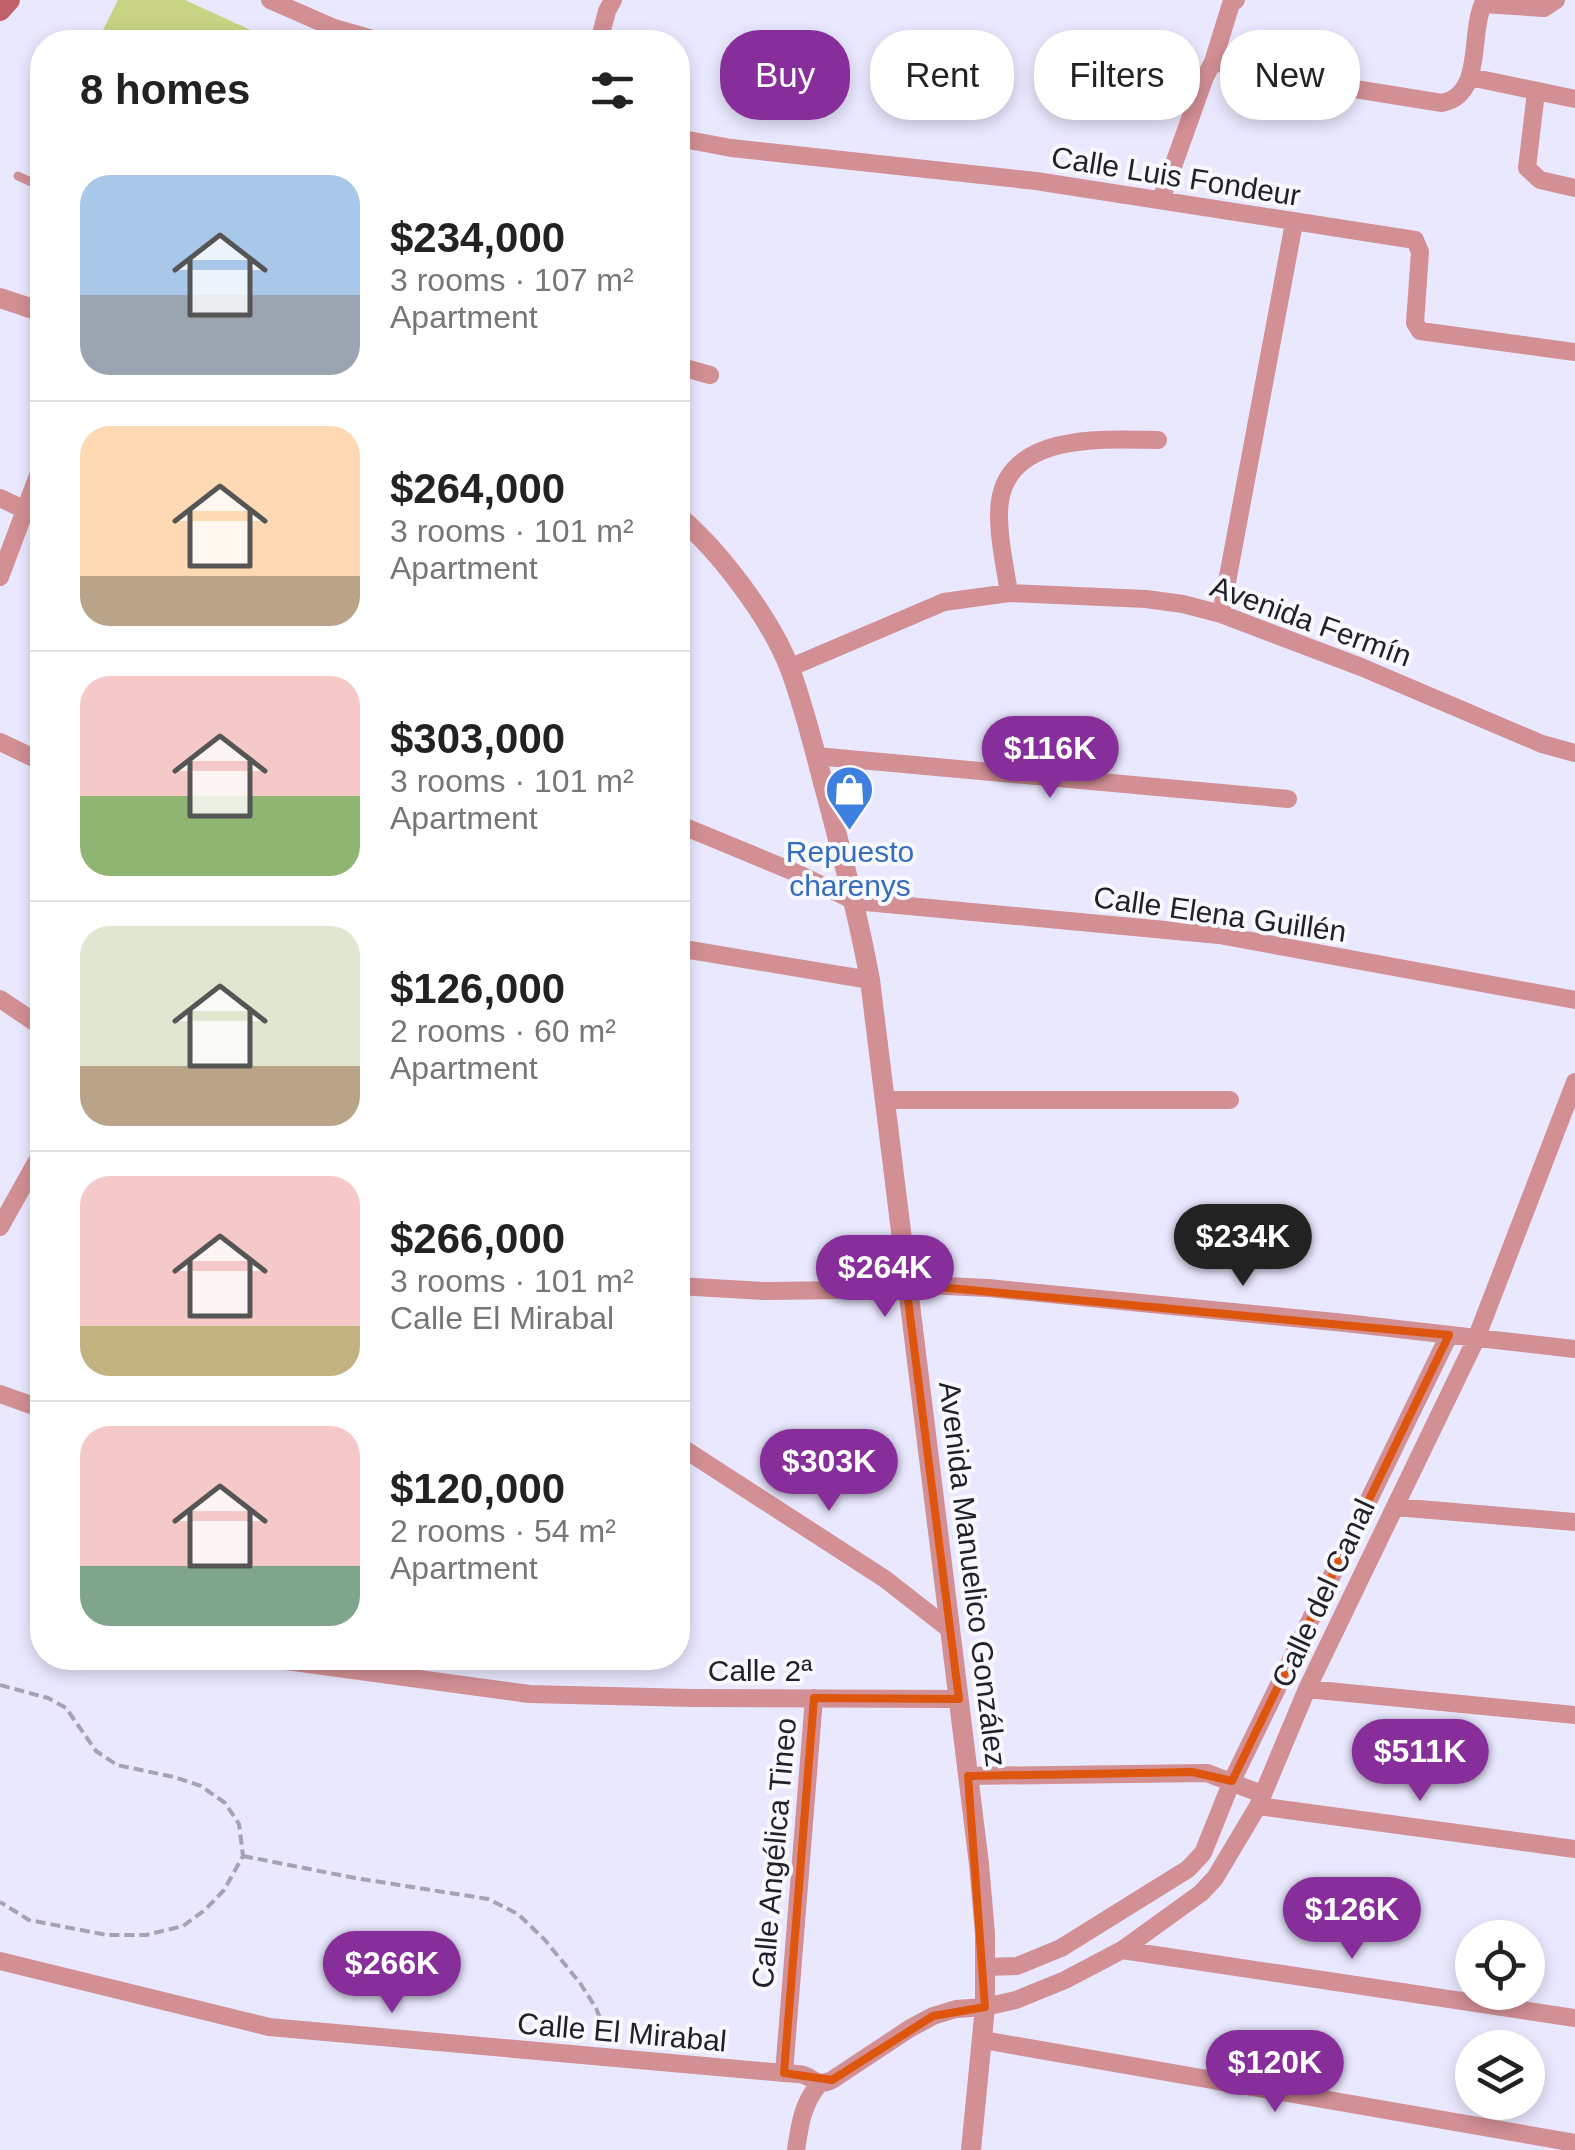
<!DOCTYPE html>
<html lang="en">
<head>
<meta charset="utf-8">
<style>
	:root { --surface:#fff; --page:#f2f2f2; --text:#222; --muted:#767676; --line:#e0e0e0; --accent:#872e9b }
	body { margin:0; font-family:Helvetica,sans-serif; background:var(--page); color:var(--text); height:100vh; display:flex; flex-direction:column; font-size:38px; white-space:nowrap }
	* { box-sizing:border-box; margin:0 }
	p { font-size:32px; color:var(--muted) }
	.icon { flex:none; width:55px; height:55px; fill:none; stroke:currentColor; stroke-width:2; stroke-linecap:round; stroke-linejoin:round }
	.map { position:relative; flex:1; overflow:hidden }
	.panel { position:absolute; left:30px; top:30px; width:660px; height:1640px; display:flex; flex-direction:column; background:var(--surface); border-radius:40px; box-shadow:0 5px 15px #0003 }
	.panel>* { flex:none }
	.guide { position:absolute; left:720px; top:30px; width:705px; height:90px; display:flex; gap:20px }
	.fabs { position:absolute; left:1455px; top:1920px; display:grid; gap:20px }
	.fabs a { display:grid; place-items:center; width:90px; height:90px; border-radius:50%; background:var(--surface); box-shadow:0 5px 15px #0003; font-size:50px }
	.price { position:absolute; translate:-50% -85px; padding:0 22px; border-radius:35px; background:var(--accent); color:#fff; font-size:32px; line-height:65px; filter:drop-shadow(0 2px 5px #0008) }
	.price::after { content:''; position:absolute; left:50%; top:60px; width:30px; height:22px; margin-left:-15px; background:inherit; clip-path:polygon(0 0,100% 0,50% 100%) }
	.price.current { background:#222; color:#fff }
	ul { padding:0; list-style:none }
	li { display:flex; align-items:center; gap:30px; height:250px; padding:0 50px }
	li+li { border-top:2px solid var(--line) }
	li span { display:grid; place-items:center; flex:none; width:280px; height:200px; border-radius:30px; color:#555 }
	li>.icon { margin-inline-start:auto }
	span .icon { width:120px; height:120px; fill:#fffc; stroke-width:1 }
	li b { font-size:42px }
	h2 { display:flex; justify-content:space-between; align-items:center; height:120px; padding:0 50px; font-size:42px }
	.tag { padding:0 35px; border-radius:40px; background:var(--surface); box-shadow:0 5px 15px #0003; font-size:35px; line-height:90px }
	.tag.current { background:var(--accent); color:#fff }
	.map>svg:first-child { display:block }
	.green { fill:#c8d483 }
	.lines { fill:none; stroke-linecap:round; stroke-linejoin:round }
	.path { stroke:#a4a2b5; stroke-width:4; stroke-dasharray:10 5; stroke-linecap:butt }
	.service { stroke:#d28f94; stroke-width:9 }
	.minor { stroke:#d28f94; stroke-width:18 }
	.tertiary { stroke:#d28f94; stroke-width:20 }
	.secondary { stroke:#bf606b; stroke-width:22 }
	.marked { fill:none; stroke:#de560e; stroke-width:8; stroke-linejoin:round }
	.labels { text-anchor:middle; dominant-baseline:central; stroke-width:8; stroke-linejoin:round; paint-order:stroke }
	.street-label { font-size:30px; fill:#201f2b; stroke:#f8f8ff }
	.shop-label { font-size:30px; fill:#366cbe; stroke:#f8f8ff }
</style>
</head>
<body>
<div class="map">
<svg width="1575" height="2150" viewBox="0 0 1575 2150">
	<rect width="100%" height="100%" fill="#eae8fe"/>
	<path class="green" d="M 118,0 L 185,0 L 259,34 L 256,42 L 97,42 Z"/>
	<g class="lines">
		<path class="path" d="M 0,1685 L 48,1698 L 66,1708 L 96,1751 L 117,1765 L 174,1777 L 201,1786 L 225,1803 L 239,1824 L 243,1856 L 224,1890 L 205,1910 L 183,1926 L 146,1935 L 107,1935 L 29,1920 L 0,1902
			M 243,1856 L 355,1878 L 488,1899 L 518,1914 L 545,1940 L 580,1983 L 596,2008 L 608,2039"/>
		<path class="service" d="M 18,176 L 42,187"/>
		<path class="minor" d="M 270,0 L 334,28 L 383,42
			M 599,42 L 607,11 L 613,0
			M 1213,62 L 1324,84 L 1442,103 C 1484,95 1469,35 1483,4 L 1544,8 L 1556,0
			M 1470,77 L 1575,99
			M 1536,92 L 1527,168 L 1540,180 L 1575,188
			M 678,138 L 731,148 L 1036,181 L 1415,240 L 1420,252 L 1415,323 L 1420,331 L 1575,352
			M 1161,200 L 1205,77 L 1213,62 L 1231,4 L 1236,0
			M 678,366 L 710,375
			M 0,498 L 42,518
			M 0,577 L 42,465
			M 1009,593 C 1005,566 996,528 1000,501 C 1010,432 1107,439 1158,440
			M 1221,614 L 1294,223
			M 789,668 L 944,602 L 1009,593 L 1146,599 L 1183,604 L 1221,614 L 1361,667 L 1542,744 L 1575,753
			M 0,742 L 42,762
			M 816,756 L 1288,799
			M 678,824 L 794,872 L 855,901 L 1219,935 L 1575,1000
			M 678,948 L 870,980
			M 0,999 L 42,1027
			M 884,1100 L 1230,1100
			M 0,1227 L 42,1152
			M 678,1286 L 765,1291 L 847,1290 L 906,1284 L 988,1288 L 1345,1323 L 1575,1349
			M 0,1394 L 42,1409
			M 678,1445 L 885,1579 L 949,1629
			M 1395,1507 L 1575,1522
			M 264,1658 L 529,1694 L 692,1698 L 959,1699
			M 1307,1689 L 1575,1715
			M 968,1776 L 1207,1773 L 1262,1794
			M 1258,1806 L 1575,1849
			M 1122,1950 L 1575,2018
			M 0,1961 L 269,2027 L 784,2073 C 791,2074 800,2073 806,2076 C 817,2081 819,2086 832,2080 L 909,2029 L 933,2016 L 956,2009 L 985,2007 L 1016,2000 L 1065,1980 L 1122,1950 L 1201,1893 L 1215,1878 L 1258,1806 L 1307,1689 L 1476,1339 L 1575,1082
			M 985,1967 L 1017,1966 L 1061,1948 L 1188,1869 L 1203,1853 L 1232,1781 L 1449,1335
			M 983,2040 L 1575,2143
			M 784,2073 L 814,1698
			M 796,2150 C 800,2124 802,2105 819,2084"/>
		<path class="tertiary" d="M 0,298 L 42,312
			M 678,516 C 719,550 771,619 790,669 C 806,712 816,757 828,801 C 844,861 859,920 870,980 L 979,1864 L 985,1934 L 985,2007 L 971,2150"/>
		<path class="secondary" d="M 0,10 L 9,0"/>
	</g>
	<path class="marked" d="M 906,1284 L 1449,1335 L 1232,1781 L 1192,1772 L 968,1776 L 985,2007 L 933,2016 L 832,2080 L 784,2073 L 814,1698 L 959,1699 Z"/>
	<defs>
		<symbol id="shop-pin" viewBox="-11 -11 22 30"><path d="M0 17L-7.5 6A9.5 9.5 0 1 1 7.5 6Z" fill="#3f7fe0" stroke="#f8f8ff"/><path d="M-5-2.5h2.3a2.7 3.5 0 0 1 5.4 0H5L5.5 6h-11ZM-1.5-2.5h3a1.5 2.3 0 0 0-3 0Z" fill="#fff"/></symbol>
	</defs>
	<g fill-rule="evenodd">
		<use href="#shop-pin" x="822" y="762" width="55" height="75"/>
	</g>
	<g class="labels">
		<g class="street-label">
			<text transform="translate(1176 176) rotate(9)">Calle Luis Fondeur</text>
			<text transform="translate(1311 621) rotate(20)">Avenida Fermín</text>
			<text transform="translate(1220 914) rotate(8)">Calle Elena Guillén</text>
			<text transform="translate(973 1574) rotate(83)">Avenida Manuelico González</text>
			<text transform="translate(1323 1593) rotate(-65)">Calle del Canal</text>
			<text x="760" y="1670">Calle 2ª</text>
			<text transform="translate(774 1853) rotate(-85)">Calle Angélica Tineo</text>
			<text transform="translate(622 2032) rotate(5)">Calle El Mirabal</text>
		</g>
		<g class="shop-label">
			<text x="850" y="851">Repuesto<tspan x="850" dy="34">charenys</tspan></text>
		</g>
	</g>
</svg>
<div class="fabs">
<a><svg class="icon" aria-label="locate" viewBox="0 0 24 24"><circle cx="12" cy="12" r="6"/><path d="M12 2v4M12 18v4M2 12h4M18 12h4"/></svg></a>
<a><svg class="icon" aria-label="layers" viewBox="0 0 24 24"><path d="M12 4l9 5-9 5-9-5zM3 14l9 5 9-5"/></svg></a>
</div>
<b class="price" style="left:1050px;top:801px">$116K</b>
<b class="price current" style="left:1243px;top:1289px">$234K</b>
<b class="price" style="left:885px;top:1320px">$264K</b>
<b class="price" style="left:829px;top:1514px">$303K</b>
<b class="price" style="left:1420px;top:1804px">$511K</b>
<b class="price" style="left:1352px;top:1962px">$126K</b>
<b class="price" style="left:392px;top:2016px">$266K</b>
<b class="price" style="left:1275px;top:2115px">$120K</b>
<div class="guide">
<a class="tag current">Buy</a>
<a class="tag">Rent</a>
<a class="tag">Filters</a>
<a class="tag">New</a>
</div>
<section class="panel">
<h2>8 homes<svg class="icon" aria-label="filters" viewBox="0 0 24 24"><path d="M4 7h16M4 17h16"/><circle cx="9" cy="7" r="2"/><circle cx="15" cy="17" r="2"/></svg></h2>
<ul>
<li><span style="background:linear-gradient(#a9c7e8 60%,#9aa5b1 0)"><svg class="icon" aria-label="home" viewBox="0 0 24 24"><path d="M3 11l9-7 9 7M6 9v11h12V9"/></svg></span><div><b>$234,000</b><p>3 rooms · 107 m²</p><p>Apartment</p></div></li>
<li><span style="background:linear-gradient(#ffd9b3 75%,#b9a48a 0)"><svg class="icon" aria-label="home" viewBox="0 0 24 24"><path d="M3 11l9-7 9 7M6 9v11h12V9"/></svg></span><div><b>$264,000</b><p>3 rooms · 101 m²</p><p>Apartment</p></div></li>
<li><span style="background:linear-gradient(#f6c9c9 60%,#8fb573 0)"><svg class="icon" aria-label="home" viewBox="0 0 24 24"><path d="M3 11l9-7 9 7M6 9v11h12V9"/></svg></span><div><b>$303,000</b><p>3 rooms · 101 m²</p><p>Apartment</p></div></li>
<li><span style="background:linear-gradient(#dfe7d0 70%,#b9a48a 0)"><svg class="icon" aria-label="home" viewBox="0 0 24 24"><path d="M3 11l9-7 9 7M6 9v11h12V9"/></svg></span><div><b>$126,000</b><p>2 rooms · 60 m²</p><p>Apartment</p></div></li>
<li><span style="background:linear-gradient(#f6c9c9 75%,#c2b280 0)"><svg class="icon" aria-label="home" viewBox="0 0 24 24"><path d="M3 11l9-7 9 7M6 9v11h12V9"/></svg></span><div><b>$266,000</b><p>3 rooms · 101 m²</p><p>Calle El Mirabal</p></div></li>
<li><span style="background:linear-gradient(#f6c9c9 70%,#7fa58c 0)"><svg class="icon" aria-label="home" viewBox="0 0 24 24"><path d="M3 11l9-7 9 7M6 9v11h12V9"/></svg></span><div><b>$120,000</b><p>2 rooms · 54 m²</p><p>Apartment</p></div></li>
</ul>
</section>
</div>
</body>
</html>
